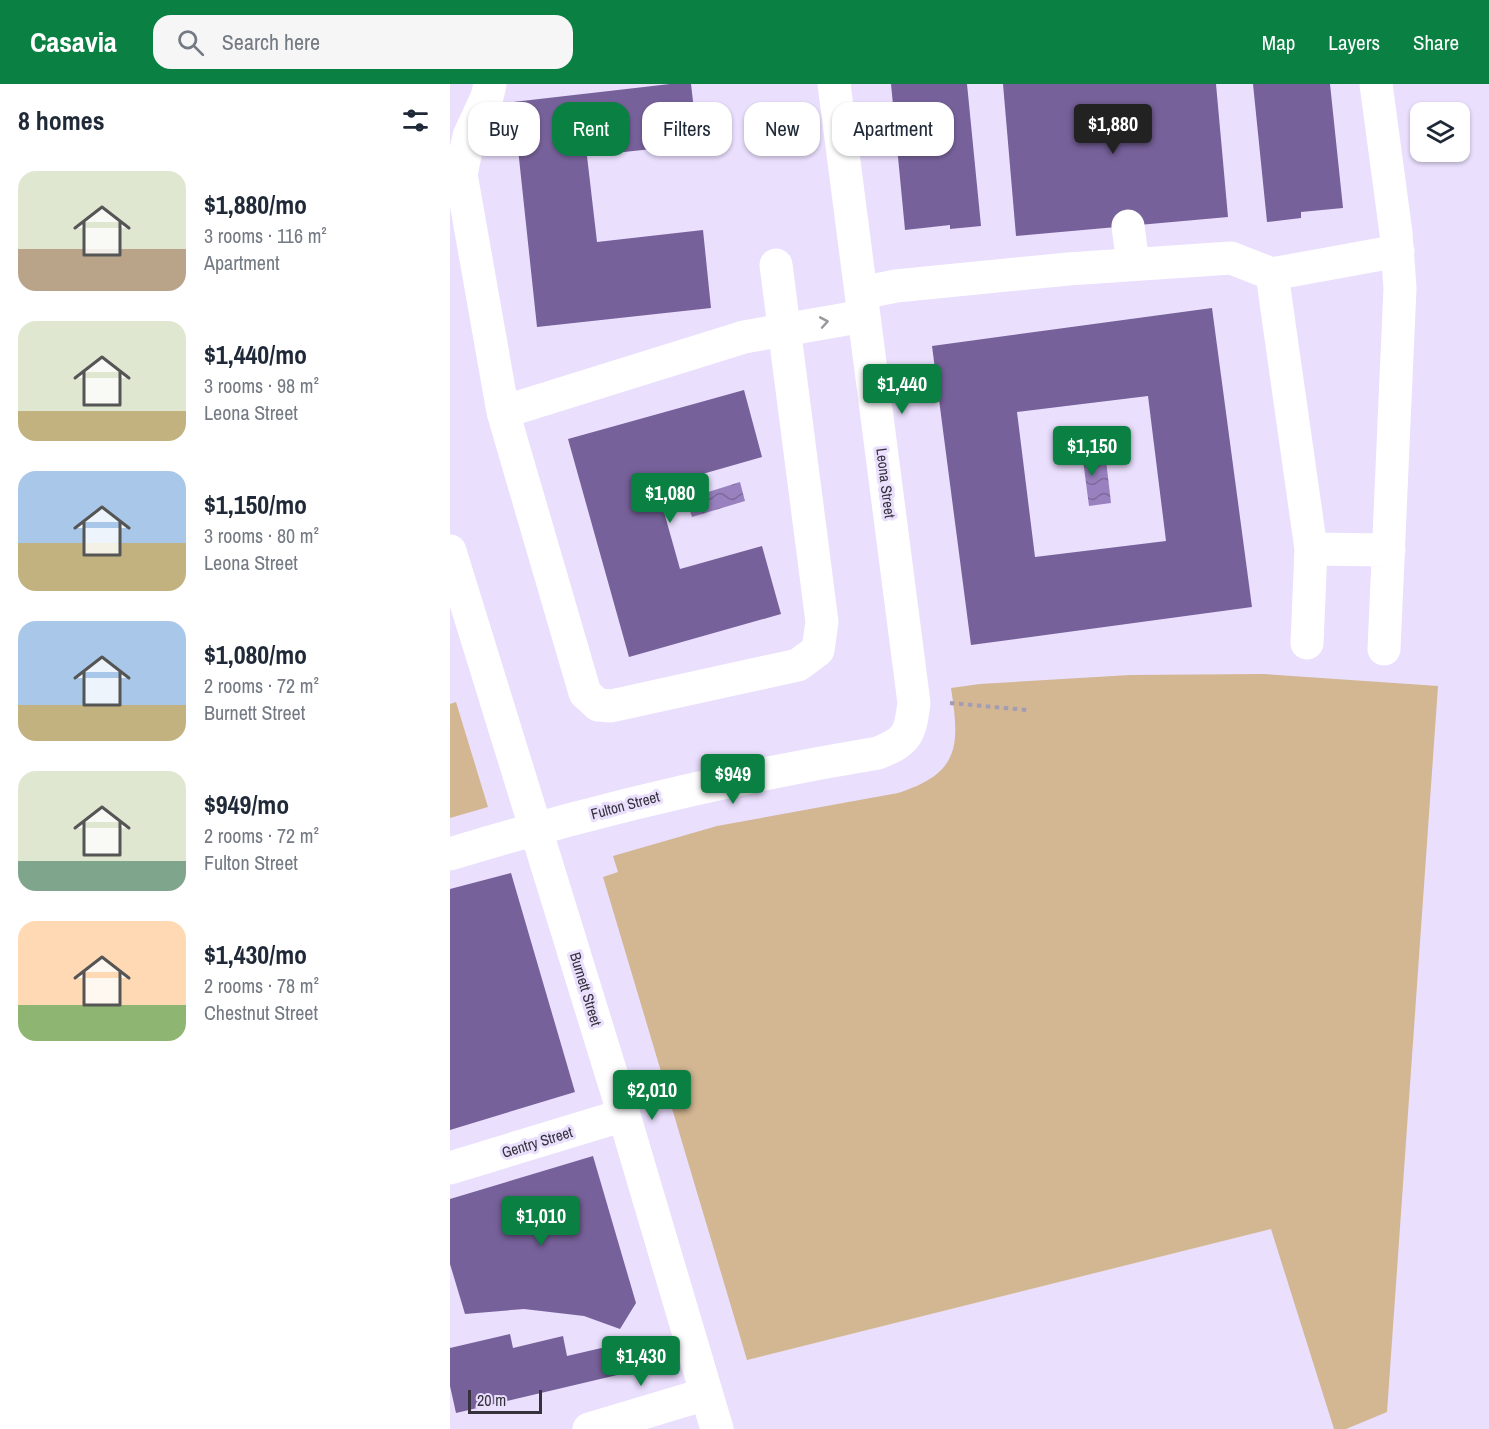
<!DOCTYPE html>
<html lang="en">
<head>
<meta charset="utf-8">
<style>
	:root { --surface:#fff; --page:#f6f6f7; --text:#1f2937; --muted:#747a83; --accent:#0b8043 }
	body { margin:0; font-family:"Archivo Narrow",sans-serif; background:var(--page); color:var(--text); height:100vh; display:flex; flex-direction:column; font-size:22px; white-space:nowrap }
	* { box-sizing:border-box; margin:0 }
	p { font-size:20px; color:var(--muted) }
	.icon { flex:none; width:33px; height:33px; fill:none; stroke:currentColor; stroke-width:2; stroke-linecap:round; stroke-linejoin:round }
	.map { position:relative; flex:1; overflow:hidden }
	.side { display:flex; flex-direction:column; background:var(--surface); width:450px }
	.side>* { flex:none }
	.guide { position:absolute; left:18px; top:18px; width:570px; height:54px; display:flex; gap:12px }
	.controls { position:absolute; left:960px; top:18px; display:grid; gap:12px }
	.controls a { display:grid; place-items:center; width:60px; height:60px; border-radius:12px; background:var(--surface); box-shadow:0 2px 4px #0004; font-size:30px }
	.scale { position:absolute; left:18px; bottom:15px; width:74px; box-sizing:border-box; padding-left:6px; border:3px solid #36323d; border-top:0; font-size:16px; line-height:21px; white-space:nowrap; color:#36323d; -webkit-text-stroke:4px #eadffd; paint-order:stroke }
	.price { position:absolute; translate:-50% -51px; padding:0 14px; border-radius:6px; background:var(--accent); color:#fff; font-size:20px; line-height:39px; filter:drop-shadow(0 2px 3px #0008) }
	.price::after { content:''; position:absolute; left:50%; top:36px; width:18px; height:14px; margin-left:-9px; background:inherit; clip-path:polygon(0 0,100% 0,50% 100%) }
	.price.current { background:#222; color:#fff }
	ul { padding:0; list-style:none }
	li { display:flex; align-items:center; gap:18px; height:150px; padding:0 18px }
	li span { display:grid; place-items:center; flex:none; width:168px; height:120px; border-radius:18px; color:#555 }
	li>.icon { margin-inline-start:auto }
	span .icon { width:72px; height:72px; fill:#fffc; stroke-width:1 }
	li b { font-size:26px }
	h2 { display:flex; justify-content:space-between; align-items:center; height:72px; padding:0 18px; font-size:26px }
	.tag { padding:0 21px; border-radius:18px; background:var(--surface); box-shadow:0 2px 4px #0004; font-size:21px; line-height:54px }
	.tag.current { background:var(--accent); color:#fff }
	header { display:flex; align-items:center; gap:36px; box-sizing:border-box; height:84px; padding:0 30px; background:var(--accent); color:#fff }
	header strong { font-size:28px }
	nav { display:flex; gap:33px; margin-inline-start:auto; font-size:21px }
	.search { width:420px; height:54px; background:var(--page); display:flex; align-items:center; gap:15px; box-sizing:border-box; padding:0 21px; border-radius:18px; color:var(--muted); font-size:22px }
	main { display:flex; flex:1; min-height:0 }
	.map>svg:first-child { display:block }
	.grass { fill:#d3b692 }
	.water { fill:url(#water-waves) }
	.building { fill:#77619a; fill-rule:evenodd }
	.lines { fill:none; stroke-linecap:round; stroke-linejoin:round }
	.path { stroke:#a49cb3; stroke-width:4; stroke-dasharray:4.5 4.5; stroke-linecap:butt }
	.minor { stroke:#fff; stroke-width:33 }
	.oneway { stroke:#9a989e }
	.labels { text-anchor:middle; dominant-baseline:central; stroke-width:6; stroke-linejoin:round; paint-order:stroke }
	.street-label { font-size:15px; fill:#36323d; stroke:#eadffd }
</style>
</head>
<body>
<header>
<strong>Casavia</strong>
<div class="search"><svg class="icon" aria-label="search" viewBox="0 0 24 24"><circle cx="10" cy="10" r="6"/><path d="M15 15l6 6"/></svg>Search here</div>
<nav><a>Map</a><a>Layers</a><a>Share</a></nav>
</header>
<main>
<section class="side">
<h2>8 homes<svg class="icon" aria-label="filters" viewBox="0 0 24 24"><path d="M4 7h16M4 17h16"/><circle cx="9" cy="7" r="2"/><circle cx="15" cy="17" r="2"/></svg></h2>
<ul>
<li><span style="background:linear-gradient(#dfe7d0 65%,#b9a48a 0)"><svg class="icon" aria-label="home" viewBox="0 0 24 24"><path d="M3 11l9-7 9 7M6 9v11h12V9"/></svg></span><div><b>$1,880/mo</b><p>3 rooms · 116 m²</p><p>Apartment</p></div></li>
<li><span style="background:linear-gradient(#dfe7d0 75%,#c2b280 0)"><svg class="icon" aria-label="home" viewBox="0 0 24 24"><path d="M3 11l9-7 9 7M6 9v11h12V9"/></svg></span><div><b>$1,440/mo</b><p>3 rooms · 98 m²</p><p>Leona Street</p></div></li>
<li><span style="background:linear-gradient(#a9c7e8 60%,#c2b280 0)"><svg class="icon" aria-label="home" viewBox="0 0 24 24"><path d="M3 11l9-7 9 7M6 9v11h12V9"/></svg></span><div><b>$1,150/mo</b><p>3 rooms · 80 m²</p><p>Leona Street</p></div></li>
<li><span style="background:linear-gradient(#a9c7e8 70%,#c2b280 0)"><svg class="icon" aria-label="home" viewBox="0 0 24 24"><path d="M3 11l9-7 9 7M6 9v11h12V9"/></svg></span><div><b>$1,080/mo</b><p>2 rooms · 72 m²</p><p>Burnett Street</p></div></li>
<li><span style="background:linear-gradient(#dfe7d0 75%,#7fa58c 0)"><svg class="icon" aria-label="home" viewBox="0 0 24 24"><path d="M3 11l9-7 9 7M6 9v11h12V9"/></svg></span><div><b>$949/mo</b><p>2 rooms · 72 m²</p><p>Fulton Street</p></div></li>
<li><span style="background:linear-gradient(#ffd9b3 70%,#8fb573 0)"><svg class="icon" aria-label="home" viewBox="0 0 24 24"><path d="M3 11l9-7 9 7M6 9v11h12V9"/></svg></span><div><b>$1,430/mo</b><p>2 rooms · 78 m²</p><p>Chestnut Street</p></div></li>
</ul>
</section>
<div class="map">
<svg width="1039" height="1345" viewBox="0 0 1039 1345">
	<defs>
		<pattern id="water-waves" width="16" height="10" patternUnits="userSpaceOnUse" patternTransform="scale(1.5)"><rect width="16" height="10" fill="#9881be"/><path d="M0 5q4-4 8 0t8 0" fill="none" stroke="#7d6a9c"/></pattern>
	</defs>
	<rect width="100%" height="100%" fill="#eadffd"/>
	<path class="grass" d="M 813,590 L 988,602 L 937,1328 L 896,1345 L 884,1345 L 821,1145 L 297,1276 L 153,793 L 168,788 L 163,772 L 267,742 L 448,709 C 510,689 510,662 501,604 L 530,600 L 680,591 Z
		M 6,618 L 38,723 L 0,734 L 0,620 Z"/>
	<path class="water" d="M 652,342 L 661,419 L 639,422 L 629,345 Z
		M 290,398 L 295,417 L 242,433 L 236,415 Z"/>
	<path class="building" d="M 220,0 L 241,0 L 248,60 L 137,72 L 147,158 L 253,146 L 261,224 L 87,243 L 63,18 Z
		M 441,0 L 517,0 L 531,142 L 500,145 L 500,141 L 455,146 Z
		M 553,0 L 766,0 L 778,133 L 566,152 Z
		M 803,0 L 880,0 L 893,124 L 851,128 L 851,134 L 817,138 Z
		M 762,224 L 802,523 L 521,561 L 482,262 ZM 698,312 L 716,457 L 585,473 L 567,328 Z
		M 294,306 L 312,373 L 207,403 L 230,485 L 312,462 L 331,530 L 179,573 L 118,355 Z
		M 61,789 L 125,1008 L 0,1046 L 0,805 Z
		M 143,1072 L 186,1219 L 170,1245 L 134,1232 L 74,1225 L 15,1230 L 0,1180 L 0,1115 Z
		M 60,1250 L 63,1264 L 113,1252 L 117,1272 L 173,1259 L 180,1288 L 6,1329 L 0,1302 L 0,1264 Z"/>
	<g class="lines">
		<path class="path" d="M 500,619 L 577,626"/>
		<path class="minor" d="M 40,0 L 37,13 L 19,52 L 11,90 L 53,328 L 135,609 L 148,621 L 161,622 L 348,581 L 368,566 L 372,538 L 326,181
			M 926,0 L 946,149 L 950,204 L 934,565
			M 678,142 L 683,180
			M 822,190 L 948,167
			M 411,209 L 446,202 L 618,185 L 781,174 L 822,190 L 861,465 L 857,559
			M 53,328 L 294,253 L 414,232
			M 861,465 L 939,466
			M 0,467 L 174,1031 L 267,1345
			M 0,770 C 141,727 283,693 428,669 C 458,657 460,650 464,619 L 384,0
			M 0,1084 L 174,1031
			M 139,1345 L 256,1310"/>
	</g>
	<defs><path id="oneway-chevron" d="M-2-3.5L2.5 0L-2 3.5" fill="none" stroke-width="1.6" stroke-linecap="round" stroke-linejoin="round" transform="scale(1.5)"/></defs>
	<use class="oneway" href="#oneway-chevron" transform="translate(374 238) rotate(-10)"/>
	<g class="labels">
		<g class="street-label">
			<text transform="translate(436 399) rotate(83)">Leona Street</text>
			<text transform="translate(175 721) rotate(-15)">Fulton Street</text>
			<text transform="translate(136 905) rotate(73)">Burnett Street</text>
			<text transform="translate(87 1058) rotate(-17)">Gentry Street</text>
		</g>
	</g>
</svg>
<div class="controls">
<a><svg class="icon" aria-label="layers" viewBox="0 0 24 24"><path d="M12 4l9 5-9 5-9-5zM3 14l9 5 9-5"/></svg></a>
</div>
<div class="scale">20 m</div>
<b class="price current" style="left:663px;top:71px">$1,880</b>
<b class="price" style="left:452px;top:331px">$1,440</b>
<b class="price" style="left:642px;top:393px">$1,150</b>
<b class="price" style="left:220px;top:440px">$1,080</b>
<b class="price" style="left:283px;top:721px">$949</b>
<b class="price" style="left:202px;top:1037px">$2,010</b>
<b class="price" style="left:91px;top:1163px">$1,010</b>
<b class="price" style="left:191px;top:1303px">$1,430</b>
<div class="guide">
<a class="tag">Buy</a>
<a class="tag current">Rent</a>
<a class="tag">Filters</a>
<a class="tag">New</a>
<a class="tag">Apartment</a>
</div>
</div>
</main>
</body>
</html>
